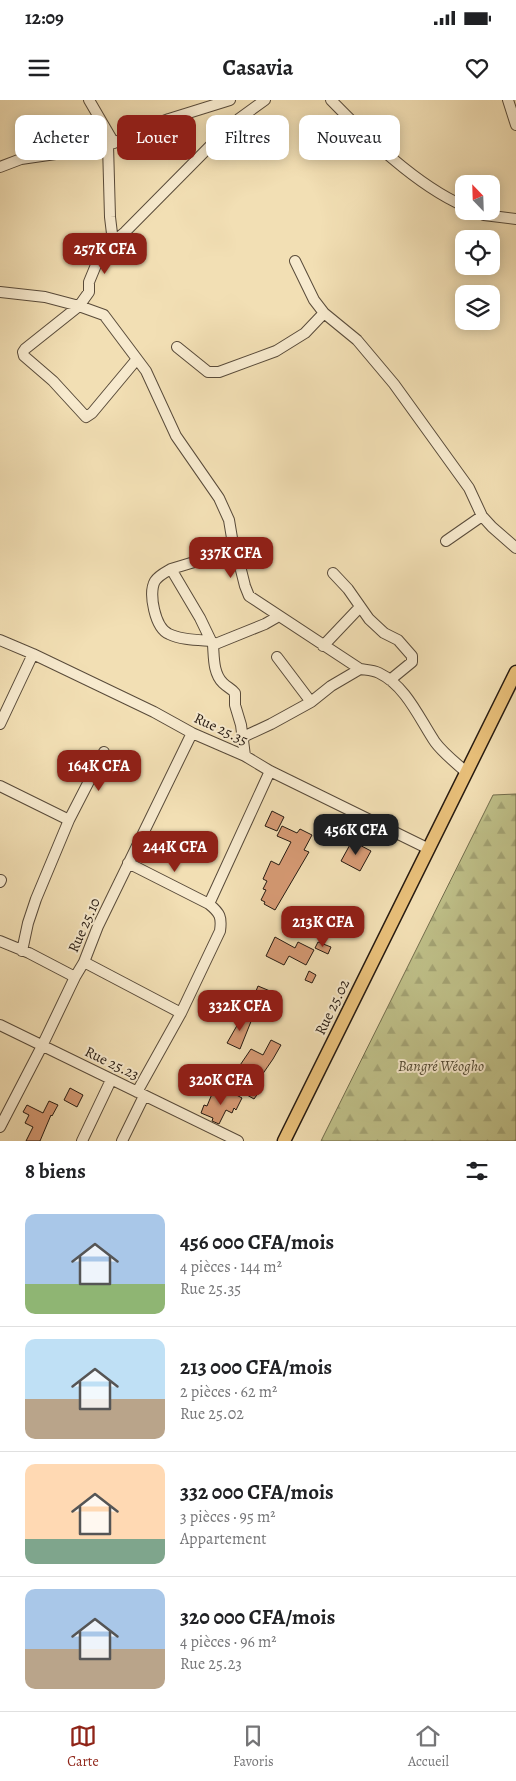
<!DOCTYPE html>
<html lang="fr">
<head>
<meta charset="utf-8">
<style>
	:root { --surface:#fff; --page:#f2f2f2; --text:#202124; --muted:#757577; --line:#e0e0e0; --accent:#8f2418 }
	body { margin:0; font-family:Alegreya,serif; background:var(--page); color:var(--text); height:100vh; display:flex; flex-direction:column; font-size:19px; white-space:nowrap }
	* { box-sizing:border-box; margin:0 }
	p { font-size:16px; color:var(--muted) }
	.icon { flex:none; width:28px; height:28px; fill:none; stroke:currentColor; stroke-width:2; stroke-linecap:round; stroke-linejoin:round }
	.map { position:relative; height:1041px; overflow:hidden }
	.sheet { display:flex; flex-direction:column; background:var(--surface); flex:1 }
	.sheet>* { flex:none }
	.hud { position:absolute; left:15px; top:15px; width:486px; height:45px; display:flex; gap:10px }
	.needle { width:32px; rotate:337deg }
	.fabs { position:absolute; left:455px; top:75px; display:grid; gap:10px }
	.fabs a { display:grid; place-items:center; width:45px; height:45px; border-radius:10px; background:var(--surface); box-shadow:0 2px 12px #0003; font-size:25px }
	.price { position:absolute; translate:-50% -42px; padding:0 11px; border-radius:10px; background:var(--accent); color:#fff; font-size:16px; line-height:32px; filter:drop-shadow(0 1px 2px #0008) }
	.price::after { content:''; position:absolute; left:50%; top:30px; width:15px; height:11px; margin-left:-8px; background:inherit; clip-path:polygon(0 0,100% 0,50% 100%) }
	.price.on { background:#222; color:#fff }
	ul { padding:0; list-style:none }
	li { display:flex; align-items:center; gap:15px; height:125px; padding:0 25px }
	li+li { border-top:1px solid var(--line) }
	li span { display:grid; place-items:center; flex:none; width:140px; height:100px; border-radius:10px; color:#555 }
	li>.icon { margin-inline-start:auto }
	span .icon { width:60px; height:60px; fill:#fffc; stroke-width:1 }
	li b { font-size:21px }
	h2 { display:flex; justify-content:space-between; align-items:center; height:60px; padding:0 25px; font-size:21px }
	.pill { padding:0 18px; border-radius:10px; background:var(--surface); box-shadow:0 2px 12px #0003; font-size:18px; line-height:45px }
	.pill.on { background:var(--accent); color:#fff }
	.status { display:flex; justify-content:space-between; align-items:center; height:35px; padding:0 25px; background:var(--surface); direction:ltr }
	.status svg { height:14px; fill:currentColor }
	header { display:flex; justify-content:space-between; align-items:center; height:65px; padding:0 25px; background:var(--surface); font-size:22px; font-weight:600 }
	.tab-bar { display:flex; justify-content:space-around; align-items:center; height:70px; border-top:1px solid var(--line); background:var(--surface); font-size:14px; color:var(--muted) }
	.tab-bar a { display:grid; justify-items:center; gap:2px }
	.tab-bar .on { color:var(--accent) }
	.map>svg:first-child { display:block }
	.forest { fill:url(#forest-firs); stroke:#726d4d }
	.building { fill:#d69a74; stroke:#261a11 }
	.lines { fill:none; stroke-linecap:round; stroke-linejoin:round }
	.minor-casing { stroke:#594b3a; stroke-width:12 }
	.major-casing { stroke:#261a11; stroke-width:15 }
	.minor { stroke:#f7eace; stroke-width:10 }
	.major { stroke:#e9c07a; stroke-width:12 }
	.labels { text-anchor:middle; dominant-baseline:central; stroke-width:4; stroke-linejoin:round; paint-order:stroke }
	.street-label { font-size:15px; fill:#261a11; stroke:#f7eace }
	.park-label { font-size:15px; font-style:italic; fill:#544c35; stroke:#f7eace }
</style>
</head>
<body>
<div class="status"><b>12:09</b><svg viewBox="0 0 49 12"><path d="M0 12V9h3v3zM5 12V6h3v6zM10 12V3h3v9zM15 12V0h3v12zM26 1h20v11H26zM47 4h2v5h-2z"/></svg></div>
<header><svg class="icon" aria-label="menu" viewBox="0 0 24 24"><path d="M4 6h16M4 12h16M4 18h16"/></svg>Casavia<svg class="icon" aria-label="heart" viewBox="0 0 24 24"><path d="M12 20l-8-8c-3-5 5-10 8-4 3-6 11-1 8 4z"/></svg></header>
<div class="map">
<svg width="516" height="1041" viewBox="0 0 516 1041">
	<defs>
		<pattern id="forest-firs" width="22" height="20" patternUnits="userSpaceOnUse" patternTransform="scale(1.25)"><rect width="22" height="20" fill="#bfc089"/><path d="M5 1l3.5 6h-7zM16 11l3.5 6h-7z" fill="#a4a475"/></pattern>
	</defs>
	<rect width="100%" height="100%" fill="#f2dfb4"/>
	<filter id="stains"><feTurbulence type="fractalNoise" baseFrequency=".004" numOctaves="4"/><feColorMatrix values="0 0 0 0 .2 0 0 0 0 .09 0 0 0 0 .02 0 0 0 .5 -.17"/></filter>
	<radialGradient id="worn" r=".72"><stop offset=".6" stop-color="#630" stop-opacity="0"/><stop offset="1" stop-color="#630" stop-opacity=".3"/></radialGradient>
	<path class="forest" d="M 516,694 L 516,1041 L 321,1041 L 493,695 Z"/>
	<path class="building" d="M 272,711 L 284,717 L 277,731 L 265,726 Z
		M 282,726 L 297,733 L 300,729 L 312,735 L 304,750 L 309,752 L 275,810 L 264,804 L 265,802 L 261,800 L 266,790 L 263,789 L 267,781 L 263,779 L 271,761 L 279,765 L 291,742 L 277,736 Z
		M 352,741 L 371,751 L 360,771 L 341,761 Z
		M 275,837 L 295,848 L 298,842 L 314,850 L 306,865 L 289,856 L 284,865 L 266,856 Z
		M 318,842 L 331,847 L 328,854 L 315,848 Z
		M 309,871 L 316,875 L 312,883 L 305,880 Z
		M 258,886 L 270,891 L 265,901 L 254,896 Z
		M 243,915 L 252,919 L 240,949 L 227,943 Z
		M 271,940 L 281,945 L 273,959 L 253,988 L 259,992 L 254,999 L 240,991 L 245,983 L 234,974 L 251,949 L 263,955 Z
		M 213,965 L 228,973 L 230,976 L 226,983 L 220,980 Z
		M 188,967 L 210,978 L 207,985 L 185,975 Z
		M 70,988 L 83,995 L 77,1007 L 64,1000 Z
		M 227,990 L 242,998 L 236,1010 L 234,1008 L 232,1013 L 226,1010 L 219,1024 L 212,1021 L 213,1018 L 201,1013 L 204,1005 L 207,1006 L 212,994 L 223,999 Z
		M 49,1001 L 58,1005 L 52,1016 L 51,1015 L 40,1041 L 26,1041 L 33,1027 L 25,1023 L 29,1015 L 23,1012 L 27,1005 L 43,1013 Z"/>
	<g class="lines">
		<defs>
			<path id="minor" d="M 89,0 L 114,43
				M 331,0 C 367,37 416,85 464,106
				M 508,0 L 516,25
				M 0,67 L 21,59 L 76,51 L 114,43 L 142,29 L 169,19 L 230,0
				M 475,111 L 484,115 L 516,119
				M 113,142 L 125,132 L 219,37 L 240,18 L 265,0
				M 295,161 L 314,200 L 324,213 L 357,240 L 394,284 L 469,388 L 482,416
				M 0,192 L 45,197 L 79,206 L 89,192 L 89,182 L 96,165 L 113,142 L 110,117 L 108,45
				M 177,247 L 208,272 L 219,272 L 276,251 L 305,233 L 324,213
				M 137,259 L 92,313 L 86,317 L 53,281 L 24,256 L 23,252 L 25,249 L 79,206 L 104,215 L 146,271 L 176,336 L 219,398 L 229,420 L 234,450 L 239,462 L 245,486 L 249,496 L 360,569 C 366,570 373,570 379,573 C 406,586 419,618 435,642 C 443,653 456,663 466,672
				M 446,441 L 482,416 L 492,427 L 516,448
				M 171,469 C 166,472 159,475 155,481 C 148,493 155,528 169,534 C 181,540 198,540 211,541
				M 333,473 L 348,489 L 369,519 L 384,533 L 398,540 L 412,556 L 412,562 L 390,580
				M 0,540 L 33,554 L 154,612 L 192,633 L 245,656 L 270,671 L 429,749
				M 213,545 L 200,518 L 171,469 L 234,450
				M 323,546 L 360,507
				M 277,557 L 311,602
				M 0,624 L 33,554
				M 243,637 L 271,624 L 311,602 L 331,586 L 360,569
				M 245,656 L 241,625 L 235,605 L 235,593 C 232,589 227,587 223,583 C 213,573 214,557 213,545 L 265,524 L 279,516
				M 0,686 L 69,720
				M 128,763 L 209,804 C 220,813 222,817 220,831 L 181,913 L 137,992
				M 0,782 L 1,780
				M 209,804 L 270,671
				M 0,841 L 29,853 L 75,877
				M 22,851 L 28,823 L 36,799 L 69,720 L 104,652
				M 84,862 L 181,913
				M 0,925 L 238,1041
				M 0,1027 L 42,946 L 75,877 L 84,862 L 98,826 L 192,633
				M 82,1041 L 111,980
				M 122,1041 L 144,996"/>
			<path id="major" d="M 284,1041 L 516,572"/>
		</defs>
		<use href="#minor" class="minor-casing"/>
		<use href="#major" class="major-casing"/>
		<use href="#minor" class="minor"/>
		<use href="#major" class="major"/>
	</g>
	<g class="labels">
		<g class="street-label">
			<text transform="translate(221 629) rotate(25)">Rue 25.35</text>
			<text transform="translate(84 825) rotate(-66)">Rue 25.10</text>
			<text transform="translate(332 907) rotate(-64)">Rue 25.02</text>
			<text transform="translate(112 963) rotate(26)">Rue 25.23</text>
		</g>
		<g class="park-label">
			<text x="441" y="966">Bangré Wéogho</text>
		</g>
	</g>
	<rect width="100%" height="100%" filter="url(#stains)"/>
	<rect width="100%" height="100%" fill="url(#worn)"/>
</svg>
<div class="fabs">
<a><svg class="needle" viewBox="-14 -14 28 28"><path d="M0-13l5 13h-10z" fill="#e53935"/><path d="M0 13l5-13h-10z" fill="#757577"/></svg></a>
<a><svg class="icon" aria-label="locate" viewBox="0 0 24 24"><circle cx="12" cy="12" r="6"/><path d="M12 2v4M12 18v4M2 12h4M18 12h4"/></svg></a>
<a><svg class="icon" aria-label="layers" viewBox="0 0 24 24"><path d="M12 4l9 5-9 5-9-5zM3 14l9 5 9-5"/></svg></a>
</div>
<b class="price" style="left:105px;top:175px">257K CFA</b>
<b class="price" style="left:231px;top:479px">337K CFA</b>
<b class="price" style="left:99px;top:692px">164K CFA</b>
<b class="price on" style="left:356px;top:756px">456K CFA</b>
<b class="price" style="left:175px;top:773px">244K CFA</b>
<b class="price" style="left:323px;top:848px">213K CFA</b>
<b class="price" style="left:240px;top:932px">332K CFA</b>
<b class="price" style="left:221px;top:1006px">320K CFA</b>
<div class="hud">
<a class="pill">Acheter</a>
<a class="pill on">Louer</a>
<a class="pill">Filtres</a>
<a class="pill">Nouveau</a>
</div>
</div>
<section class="sheet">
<h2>8 biens<svg class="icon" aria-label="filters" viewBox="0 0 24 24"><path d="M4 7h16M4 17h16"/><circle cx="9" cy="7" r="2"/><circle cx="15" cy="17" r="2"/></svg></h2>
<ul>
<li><span style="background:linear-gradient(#a9c7e8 70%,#8fb573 0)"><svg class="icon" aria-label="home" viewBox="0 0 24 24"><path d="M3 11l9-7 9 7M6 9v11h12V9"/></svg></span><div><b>456 000 CFA/mois</b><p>4 pièces · 144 m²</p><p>Rue 25.35</p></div></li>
<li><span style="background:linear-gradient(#bfe0f5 60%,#b9a48a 0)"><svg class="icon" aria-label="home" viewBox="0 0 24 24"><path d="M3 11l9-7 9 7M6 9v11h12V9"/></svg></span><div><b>213 000 CFA/mois</b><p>2 pièces · 62 m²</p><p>Rue 25.02</p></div></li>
<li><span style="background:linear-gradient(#ffd9b3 75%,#7fa58c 0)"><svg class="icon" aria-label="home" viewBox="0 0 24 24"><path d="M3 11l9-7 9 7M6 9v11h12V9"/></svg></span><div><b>332 000 CFA/mois</b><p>3 pièces · 95 m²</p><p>Appartement</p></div></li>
<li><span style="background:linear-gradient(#a9c7e8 60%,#b9a48a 0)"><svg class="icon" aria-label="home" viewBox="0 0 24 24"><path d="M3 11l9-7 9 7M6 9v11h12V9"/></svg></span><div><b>320 000 CFA/mois</b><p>4 pièces · 96 m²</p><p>Rue 25.23</p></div></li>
</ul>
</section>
<nav class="tab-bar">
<a class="on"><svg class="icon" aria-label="map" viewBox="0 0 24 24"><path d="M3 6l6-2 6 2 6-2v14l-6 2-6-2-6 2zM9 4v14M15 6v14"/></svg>Carte</a>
<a><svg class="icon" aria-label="saved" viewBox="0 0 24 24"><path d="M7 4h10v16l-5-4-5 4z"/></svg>Favoris</a>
<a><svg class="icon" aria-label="home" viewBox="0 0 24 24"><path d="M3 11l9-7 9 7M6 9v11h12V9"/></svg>Accueil</a>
</nav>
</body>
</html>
